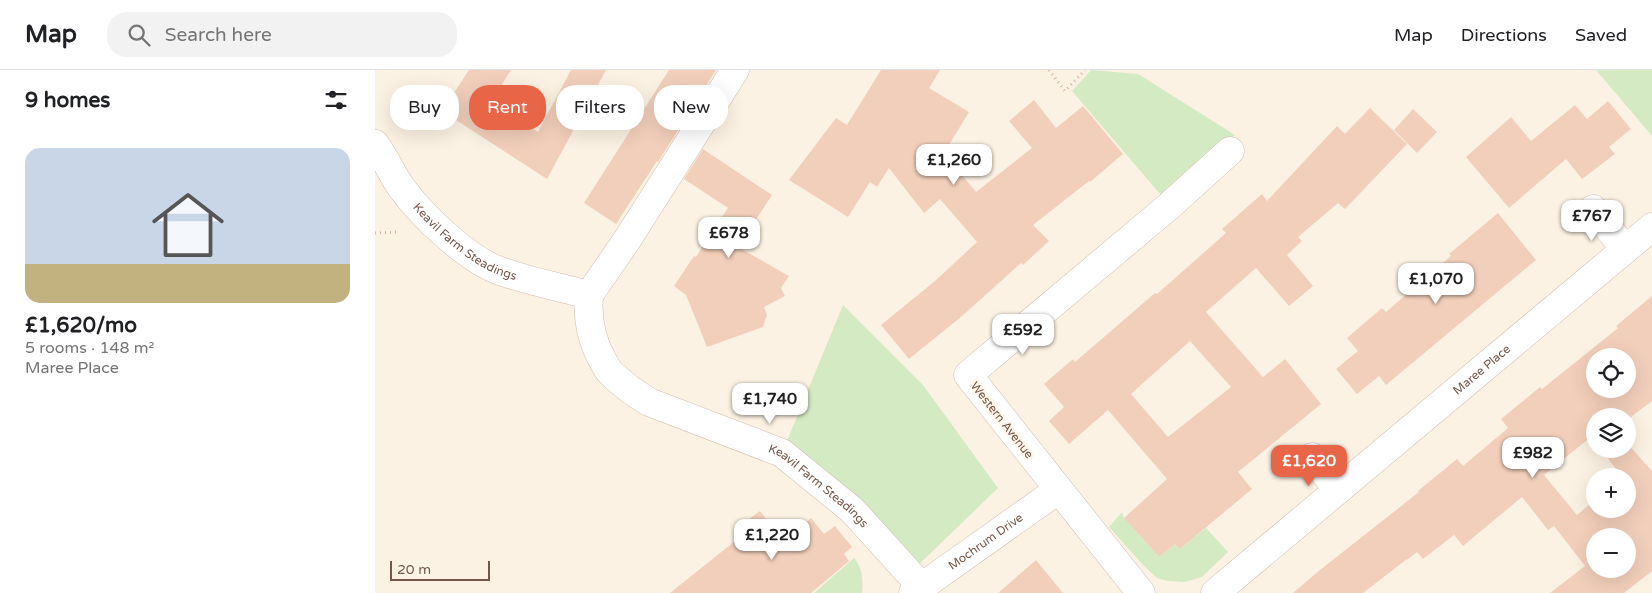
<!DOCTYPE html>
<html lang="en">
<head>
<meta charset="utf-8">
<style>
	:root { --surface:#fff; --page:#f2f2f2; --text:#202124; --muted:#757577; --line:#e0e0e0; --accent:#e86547 }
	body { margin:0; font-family:"Varela Round",sans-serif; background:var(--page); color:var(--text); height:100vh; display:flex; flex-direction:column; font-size:19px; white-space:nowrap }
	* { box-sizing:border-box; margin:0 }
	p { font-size:16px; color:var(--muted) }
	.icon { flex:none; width:28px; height:28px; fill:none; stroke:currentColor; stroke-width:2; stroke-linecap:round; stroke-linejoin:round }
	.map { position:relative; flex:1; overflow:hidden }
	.sheet { display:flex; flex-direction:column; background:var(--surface); width:375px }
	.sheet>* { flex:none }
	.banner { position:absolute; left:15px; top:15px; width:475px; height:45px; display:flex; gap:10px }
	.fabs { position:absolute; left:1211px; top:278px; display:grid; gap:10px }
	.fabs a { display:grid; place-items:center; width:50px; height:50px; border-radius:50%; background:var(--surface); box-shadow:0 5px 20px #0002; font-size:25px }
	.scale { position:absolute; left:15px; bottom:12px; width:100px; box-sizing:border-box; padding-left:5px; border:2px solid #755749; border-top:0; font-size:14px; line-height:18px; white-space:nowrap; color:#755749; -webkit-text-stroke:4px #fff6ea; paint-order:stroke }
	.price { position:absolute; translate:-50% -42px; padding:0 11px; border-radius:10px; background:#fff; color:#222; font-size:16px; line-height:32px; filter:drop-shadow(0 1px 2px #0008) }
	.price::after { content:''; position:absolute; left:50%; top:30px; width:15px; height:11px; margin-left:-8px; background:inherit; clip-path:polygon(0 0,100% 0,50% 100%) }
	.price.on { background:var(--accent); color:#fff }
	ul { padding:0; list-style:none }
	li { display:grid; align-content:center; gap:10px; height:265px; padding:0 25px }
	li+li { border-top:1px solid var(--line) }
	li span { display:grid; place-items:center; height:155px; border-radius:15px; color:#555 }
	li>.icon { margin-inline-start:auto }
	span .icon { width:90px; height:90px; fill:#fffc; stroke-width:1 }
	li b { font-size:21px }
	h2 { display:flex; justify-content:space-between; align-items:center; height:60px; padding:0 25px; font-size:21px }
	.pill { padding:0 18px; border-radius:20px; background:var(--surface); box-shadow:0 5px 20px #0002; font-size:18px; line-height:45px }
	.pill.on { background:var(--accent); color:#fff }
	header { display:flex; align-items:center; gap:30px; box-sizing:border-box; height:70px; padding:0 25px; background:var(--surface); border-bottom:1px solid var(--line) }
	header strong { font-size:24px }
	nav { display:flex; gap:28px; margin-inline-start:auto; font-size:18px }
	.search { width:350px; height:45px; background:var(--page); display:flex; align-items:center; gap:12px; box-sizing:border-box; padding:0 18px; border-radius:20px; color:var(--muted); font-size:19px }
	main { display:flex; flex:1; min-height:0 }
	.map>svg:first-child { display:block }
	.green { fill:#d4eac2 }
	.building { fill:#f2cfbb; fill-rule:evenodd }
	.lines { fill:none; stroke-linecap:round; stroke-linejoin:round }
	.street-casing { stroke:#d0bbad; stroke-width:29 }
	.path { stroke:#d7b29e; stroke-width:3; stroke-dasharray:1 4; stroke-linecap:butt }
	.street { stroke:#fff; stroke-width:28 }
	.labels { text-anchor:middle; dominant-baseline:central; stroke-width:5; stroke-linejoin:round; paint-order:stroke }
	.street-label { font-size:12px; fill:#755749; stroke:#fff6ea }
</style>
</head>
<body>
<header>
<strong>Map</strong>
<div class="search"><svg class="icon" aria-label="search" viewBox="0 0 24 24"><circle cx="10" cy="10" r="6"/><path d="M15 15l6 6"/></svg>Search here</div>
<nav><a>Map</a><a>Directions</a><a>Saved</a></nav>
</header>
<main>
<section class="sheet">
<h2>9 homes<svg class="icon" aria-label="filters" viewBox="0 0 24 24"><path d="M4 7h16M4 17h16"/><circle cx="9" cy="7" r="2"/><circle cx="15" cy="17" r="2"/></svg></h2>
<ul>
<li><span style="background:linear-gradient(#c9d6e8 75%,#c2b280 0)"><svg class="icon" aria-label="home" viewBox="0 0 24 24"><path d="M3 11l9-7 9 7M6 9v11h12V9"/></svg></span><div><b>£1,620/mo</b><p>5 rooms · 148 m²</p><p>Maree Place</p></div></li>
</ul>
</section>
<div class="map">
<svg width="1277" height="523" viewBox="0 0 1277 523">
	<rect width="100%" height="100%" fill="#fcf2e3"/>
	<path class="green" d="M 716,0 L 763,4 L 860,65 L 791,131 L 697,21 Z
		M 1221,0 L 1277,0 L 1277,66 Z
		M 468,235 L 548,315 L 623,418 L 535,503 L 407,383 Z
		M 747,442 L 749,448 L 784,487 L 800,474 L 805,479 L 831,458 L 853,482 L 827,507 L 810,512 L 793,511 L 782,508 L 769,496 L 734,457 Z
		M 479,488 C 488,499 488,510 487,523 L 439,523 Z"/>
	<path class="building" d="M 94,0 L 136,0 L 116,32 L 163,62 L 196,0 L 231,0 L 172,109 L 67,41 Z
		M 294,0 L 341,0 L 283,92 L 282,91 L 241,154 L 209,133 Z
		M 506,0 L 565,0 L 554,18 L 594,42 L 569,83 L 601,122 L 657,78 L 634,51 L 659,30 L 681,58 L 708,36 L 748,84 L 715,112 L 714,111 L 658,155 L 674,171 L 648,195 L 646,193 L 586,247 L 534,289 L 506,255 L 560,211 L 602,172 L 565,129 L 549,143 L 514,98 L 502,117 L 495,112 L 473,147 L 414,110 L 461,48 L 472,55 Z
		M 1233,31 L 1256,59 L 1234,77 L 1240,84 L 1207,109 L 1191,89 L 1134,138 L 1091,87 L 1136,47 L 1156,71 L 1200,35 L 1212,49 Z
		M 995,38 L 1032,74 L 970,139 L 963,133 L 923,167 L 927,171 L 912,185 L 938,216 L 914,236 L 881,198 L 831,242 L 888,307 L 910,289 L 946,334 L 863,402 L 877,419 L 805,479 L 800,474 L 784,487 L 749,448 L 792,409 L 733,340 L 694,374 L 674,351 L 689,337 L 669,314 L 698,289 L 700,292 L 780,223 L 782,224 L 851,163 L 847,159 L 887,124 L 892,131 L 962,56 L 970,64 ZM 815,271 L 856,317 L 793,367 L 756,324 Z
		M 1038,39 L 1062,62 L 1042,83 L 1019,60 Z
		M 328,79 L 397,125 L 363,177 L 414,206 L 406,218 L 410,226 L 389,237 L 392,245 L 388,257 L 332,277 L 311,225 L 299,216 L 319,186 L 321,187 L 353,138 L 309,109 Z
		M 1123,143 L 1161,190 L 1011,315 L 1004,306 L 982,324 L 961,299 L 983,281 L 972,268 L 1007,238 L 1011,242 L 1076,186 L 1074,184 Z
		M 1277,226 L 1277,331 L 1252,350 L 1252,346 L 1220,346 L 1220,371 L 1217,366 L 1169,405 L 1202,445 L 1220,430 L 1220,439 L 1252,439 L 1252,406 L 1246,406 L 1226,379 L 1252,379 L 1252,373 L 1277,401 L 1277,501 L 1249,523 L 1175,523 L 1210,496 L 1179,456 L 1173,460 L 1147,427 L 1088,476 L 1079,465 L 1048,489 L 1042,482 L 1032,490 L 1032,489 L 988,523 L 918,523 L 945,500 L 1044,422 L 1043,421 L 1082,389 L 1088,396 L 1133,358 L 1126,349 L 1165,317 L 1167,319 L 1243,258 L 1241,256 ZM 1220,286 L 1252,286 L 1252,319 L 1220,319 ZM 1220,466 L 1252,466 L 1252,499 L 1220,499 Z
		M 385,441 L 408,471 L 436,448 L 449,464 L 460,456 L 477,477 L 469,484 L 474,491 L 436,523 L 295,523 L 365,467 L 359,460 Z
		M 661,490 L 688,523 L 623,523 Z"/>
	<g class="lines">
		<defs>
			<g id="street">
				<path id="s1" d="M 0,74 C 10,87 16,103 26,117 C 46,145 92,189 125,201 C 154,211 184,217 214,225 L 252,170 L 360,0"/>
				<path d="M 1218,139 L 1250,179"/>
				<path id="s2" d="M 214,225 C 212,249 216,270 228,291 C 231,296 233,301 237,304 C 248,315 261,324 274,332 L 407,383 L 477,440 L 546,516"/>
				<path d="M 937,387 L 963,420"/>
				<path id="s3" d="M 538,523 L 683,420"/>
				<path d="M 766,523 L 593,305 L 793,137 L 855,81"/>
				<path id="s4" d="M 840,523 L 1277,157"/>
			</g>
		</defs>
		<use href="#street" class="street-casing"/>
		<path class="path" d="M 674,0 L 690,21 L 710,0
			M 0,163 L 22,162"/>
		<use href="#street" class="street"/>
	</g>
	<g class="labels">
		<g class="street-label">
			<text stroke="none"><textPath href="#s1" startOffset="136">Keavil Farm Steadings</textPath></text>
			<text stroke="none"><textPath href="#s4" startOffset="348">Maree Place</textPath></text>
			<text transform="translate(627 350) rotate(52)">Western Avenue</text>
			<text stroke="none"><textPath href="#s2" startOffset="322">Keavil Farm Steadings</textPath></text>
			<text stroke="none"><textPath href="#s3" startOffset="89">Mochrum Drive</textPath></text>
		</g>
	</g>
</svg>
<div class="fabs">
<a><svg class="icon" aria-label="locate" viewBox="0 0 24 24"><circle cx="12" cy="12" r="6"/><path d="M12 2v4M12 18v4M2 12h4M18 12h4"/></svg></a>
<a><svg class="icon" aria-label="layers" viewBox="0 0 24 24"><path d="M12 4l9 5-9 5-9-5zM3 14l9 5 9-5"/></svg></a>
<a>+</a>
<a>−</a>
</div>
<div class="scale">20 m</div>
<b class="price" style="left:579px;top:116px">£1,260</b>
<b class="price" style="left:1217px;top:172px">£767</b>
<b class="price" style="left:354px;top:189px">£678</b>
<b class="price" style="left:1061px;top:235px">£1,070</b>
<b class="price" style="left:648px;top:286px">£592</b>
<b class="price" style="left:395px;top:355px">£1,740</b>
<b class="price" style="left:1158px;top:409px">£982</b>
<b class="price on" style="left:934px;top:417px">£1,620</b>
<b class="price" style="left:397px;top:491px">£1,220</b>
<div class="banner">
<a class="pill">Buy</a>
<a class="pill on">Rent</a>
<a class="pill">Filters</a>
<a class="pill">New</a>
</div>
</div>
</main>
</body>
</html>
